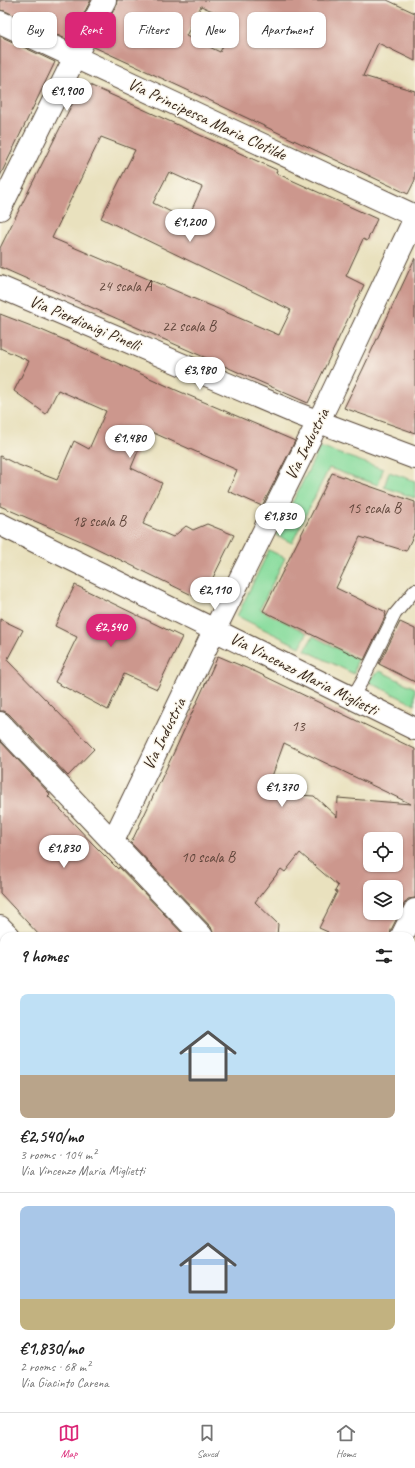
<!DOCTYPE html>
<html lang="en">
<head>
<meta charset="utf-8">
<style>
	:root { --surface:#fff; --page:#f6f6f6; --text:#222; --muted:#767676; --line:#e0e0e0; --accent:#db2777 }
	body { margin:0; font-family:Caveat,sans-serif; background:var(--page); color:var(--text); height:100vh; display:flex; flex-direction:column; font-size:15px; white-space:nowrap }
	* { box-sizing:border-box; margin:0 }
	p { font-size:13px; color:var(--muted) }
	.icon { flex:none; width:22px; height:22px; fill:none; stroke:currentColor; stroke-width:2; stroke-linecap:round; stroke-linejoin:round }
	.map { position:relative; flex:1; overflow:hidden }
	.side { position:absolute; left:0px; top:932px; width:415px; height:480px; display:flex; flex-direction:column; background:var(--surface); border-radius:12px 12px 0 0; box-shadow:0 1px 3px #0004 }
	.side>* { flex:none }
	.hud { position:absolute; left:12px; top:12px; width:391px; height:36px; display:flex; gap:8px }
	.buttons { position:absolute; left:363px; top:832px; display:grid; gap:8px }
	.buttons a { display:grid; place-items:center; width:40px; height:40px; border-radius:8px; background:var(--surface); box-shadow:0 1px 3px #0004; font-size:20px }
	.price { position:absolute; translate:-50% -34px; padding:0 9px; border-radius:14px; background:#fff; color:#222; font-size:13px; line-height:26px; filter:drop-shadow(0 1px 2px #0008) }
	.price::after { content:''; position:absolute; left:50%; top:24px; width:12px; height:9px; margin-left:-6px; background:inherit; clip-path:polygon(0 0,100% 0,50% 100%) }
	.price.current { background:var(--accent); color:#fff }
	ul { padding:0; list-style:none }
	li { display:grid; align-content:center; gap:8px; height:212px; padding:0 20px }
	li+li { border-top:1px solid var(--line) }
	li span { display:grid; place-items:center; height:124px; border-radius:8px; color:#555 }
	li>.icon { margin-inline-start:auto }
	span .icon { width:72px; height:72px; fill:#fffc; stroke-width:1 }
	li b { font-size:17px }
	h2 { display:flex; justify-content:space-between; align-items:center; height:48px; padding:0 20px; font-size:17px }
	.tag { padding:0 14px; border-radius:8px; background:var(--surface); box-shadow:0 1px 3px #0004; font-size:14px; line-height:36px }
	.tag.current { background:var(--accent); color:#fff }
	.tabs { display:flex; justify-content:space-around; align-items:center; height:56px; border-top:1px solid var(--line); background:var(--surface); font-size:11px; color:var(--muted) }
	.tabs a { display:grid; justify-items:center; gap:2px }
	.tabs .current { color:var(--accent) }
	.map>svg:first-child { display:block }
	.green { fill:#88dc9d; stroke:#62835e }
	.building { fill:#cc978d; fill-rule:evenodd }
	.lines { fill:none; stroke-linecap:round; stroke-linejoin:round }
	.service-casing { stroke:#554536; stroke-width:14 }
	.minor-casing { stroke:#554536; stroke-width:24 }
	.tertiary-casing { stroke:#554536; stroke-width:24 }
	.service { stroke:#fff; stroke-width:12 }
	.minor { stroke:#fff; stroke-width:22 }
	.tertiary { stroke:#fff; stroke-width:22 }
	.labels { text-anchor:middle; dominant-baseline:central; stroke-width:3; stroke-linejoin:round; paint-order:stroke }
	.number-label { font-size:15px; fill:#5f453a }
	.street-label { font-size:17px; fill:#3b2a1e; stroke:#fbf7ec }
</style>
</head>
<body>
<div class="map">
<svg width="415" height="1412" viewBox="0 0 415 1412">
	<rect width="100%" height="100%" fill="#fbf7ec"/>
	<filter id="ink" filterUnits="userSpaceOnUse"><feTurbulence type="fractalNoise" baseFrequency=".025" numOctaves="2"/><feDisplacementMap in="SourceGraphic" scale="8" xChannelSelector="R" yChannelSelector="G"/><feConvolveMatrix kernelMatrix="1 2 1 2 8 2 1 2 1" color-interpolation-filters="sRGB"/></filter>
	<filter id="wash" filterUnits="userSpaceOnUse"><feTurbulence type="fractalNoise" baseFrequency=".012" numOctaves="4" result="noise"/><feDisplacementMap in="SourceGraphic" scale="16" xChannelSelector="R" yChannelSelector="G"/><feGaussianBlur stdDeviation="0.9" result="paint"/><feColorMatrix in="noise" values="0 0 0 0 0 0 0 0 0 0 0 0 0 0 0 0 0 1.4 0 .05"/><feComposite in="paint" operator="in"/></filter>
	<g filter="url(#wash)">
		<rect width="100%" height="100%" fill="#e9e1be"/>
		<path class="green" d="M 320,447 L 383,469 L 378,485 L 329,468 L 292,543 L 276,535 Z
			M 389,472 L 415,481 L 415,498 L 384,487 Z
			M 269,550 L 285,558 L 260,609 L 307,633 L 300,647 L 237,616 Z
			M 313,636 L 357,659 L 354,674 L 305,650 Z
			M 380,671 L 415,688 L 415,705 L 367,681 Z
			M 0,1377 L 4,1377 L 4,1408 L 31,1408 L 34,1412 L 0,1412 Z"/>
		<g id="blocks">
			<path class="building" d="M 0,0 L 91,0 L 72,36 L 70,35 L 68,40 L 5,11 L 0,10 Z
				M 117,0 L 387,0 L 415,13 L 415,61 L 378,43 L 363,76 L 415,91 L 415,180 L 408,194 L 211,101 L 94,47 L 116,6 ZM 201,6 L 235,21 L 220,52 L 186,36 Z
				M 0,36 L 55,62 L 0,176 Z
				M 83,82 L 277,170 L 276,173 L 377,219 L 367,241 L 363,239 L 346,276 L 364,285 L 308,403 L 0,267 L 0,248 ZM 101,137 L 135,150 L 101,218 L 291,310 L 279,335 L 52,238 ZM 169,172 L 202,187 L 187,220 L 153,203 Z
				M 415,258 L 415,433 L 344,408 L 363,369 Z
				M 0,314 L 39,329 L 104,357 L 176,390 L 295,441 L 262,506 L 228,491 L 237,470 L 147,430 L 131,468 L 162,483 L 143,524 L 173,537 L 186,526 L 193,530 L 207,524 L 234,535 L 202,600 L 88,544 L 0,506 L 0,456 L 16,464 L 57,480 L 74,441 L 89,449 L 106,411 L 58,390 L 46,414 L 14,391 L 29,361 L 0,348 Z
				M 332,473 L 415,502 L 415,532 L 406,551 L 360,537 L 336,588 L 386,612 L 385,614 L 386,615 L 364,660 L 263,611 Z
				M 75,585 L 182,637 L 157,689 L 124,674 L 108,710 L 55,682 L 77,637 L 55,626 Z
				M 0,619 L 23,630 L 7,660 L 94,749 L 68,776 L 9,714 L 4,711 L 0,711 Z
				M 400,622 L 415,629 L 415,682 L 379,664 Z
				M 218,656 L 256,672 L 415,749 L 415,898 L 408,899 L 404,904 L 391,930 L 390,936 L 328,936 L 328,932 L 319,928 L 337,892 L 335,891 L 338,886 L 300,853 L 285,872 L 281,869 L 255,902 L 278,924 L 277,936 L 214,936 L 211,927 L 131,843 L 175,750 ZM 284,743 L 311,756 L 411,804 L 338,798 L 337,817 L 314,796 L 266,793 ZM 370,839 L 396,839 L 396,865 L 370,865 ZM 370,887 L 396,887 L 396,913 L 370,913 Z
				M 0,741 L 50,794 L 48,796 L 92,843 L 118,869 L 119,867 L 185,936 L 40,936 L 0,893 Z"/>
		</g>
	</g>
	<g filter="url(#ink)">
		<use href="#blocks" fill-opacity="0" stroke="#554536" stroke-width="1"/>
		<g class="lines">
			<defs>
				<path id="service" d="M 352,698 L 363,679 L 395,614 L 415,590"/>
				<path id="minor" d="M 0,22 L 415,216
					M 0,209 L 75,57 L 105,0
					M 0,287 L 298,414 L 415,458
					M 0,524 L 415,729
					M 0,723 L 202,936
					M 113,841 L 215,629 L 327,404 L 415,218
					M 402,936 L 415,910
					M 411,994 L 415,990
					M 411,1154 L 415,1158
					M 0,1355 L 4,1361
					M 39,1408 L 42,1412"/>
				<path id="tertiary" d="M 0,927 L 9,936
					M 411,1362 L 415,1366"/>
			</defs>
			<use href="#service" class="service-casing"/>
			<use href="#minor" class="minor-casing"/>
			<use href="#tertiary" class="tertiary-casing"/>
			<use href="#service" class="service"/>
			<use href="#minor" class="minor"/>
			<use href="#tertiary" class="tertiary"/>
		</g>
	</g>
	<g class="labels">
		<g class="number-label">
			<text x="125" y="286">24 scala A</text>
			<text x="189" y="326">22 scala B</text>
			<text x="374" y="508">15 scala B</text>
			<text x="99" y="521">18 scala B</text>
			<text x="298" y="726">13</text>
			<text x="208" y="857">10 scala B</text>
		</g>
		<g class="street-label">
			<text transform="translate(207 119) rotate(25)">Via Principessa Maria Clotilde</text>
			<text transform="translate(85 323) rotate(23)">Via Pierdionigi Pinelli</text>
			<text transform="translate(307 444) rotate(-63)">Via Industria</text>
			<text transform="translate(304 674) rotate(27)">Via Vincenzo Maria Miglietti</text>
			<text transform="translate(164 734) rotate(-64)">Via Industria</text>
		</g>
	</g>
</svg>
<div class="buttons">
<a><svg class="icon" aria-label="locate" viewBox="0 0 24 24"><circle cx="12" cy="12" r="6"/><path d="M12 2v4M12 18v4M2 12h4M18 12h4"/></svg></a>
<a><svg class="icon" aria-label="layers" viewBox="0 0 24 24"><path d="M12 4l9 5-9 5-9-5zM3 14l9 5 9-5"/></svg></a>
</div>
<b class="price" style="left:67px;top:112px">€1,900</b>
<b class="price" style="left:190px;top:243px">€1,200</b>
<b class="price" style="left:200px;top:391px">€3,980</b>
<b class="price" style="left:130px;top:459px">€1,480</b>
<b class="price" style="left:280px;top:537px">€1,830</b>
<b class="price" style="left:215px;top:611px">€2,110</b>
<b class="price current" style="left:111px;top:648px">€2,540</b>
<b class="price" style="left:282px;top:808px">€1,370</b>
<b class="price" style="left:64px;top:869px">€1,830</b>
<div class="hud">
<a class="tag">Buy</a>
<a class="tag current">Rent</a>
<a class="tag">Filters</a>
<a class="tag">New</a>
<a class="tag">Apartment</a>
</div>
<section class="side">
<h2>9 homes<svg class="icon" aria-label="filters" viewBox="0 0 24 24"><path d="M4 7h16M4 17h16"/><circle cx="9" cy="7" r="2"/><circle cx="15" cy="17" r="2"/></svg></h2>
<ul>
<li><span style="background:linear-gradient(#bfe0f5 65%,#b9a48a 0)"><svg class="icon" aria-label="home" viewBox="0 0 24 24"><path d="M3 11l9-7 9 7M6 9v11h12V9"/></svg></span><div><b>€2,540/mo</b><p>3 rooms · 104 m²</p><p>Via Vincenzo Maria Miglietti</p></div></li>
<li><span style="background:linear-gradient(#a9c7e8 75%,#c2b280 0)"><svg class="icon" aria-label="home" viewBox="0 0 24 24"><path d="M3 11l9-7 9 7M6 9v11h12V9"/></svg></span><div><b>€1,830/mo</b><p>2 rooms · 68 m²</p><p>Via Giacinto Carena</p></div></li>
</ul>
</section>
</div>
<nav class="tabs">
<a class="current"><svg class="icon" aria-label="map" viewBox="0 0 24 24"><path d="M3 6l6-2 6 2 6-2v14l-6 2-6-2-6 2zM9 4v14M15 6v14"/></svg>Map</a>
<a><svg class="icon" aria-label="saved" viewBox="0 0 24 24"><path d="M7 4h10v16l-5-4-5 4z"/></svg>Saved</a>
<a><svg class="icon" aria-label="home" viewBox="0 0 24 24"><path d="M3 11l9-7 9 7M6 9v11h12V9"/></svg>Home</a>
</nav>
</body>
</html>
